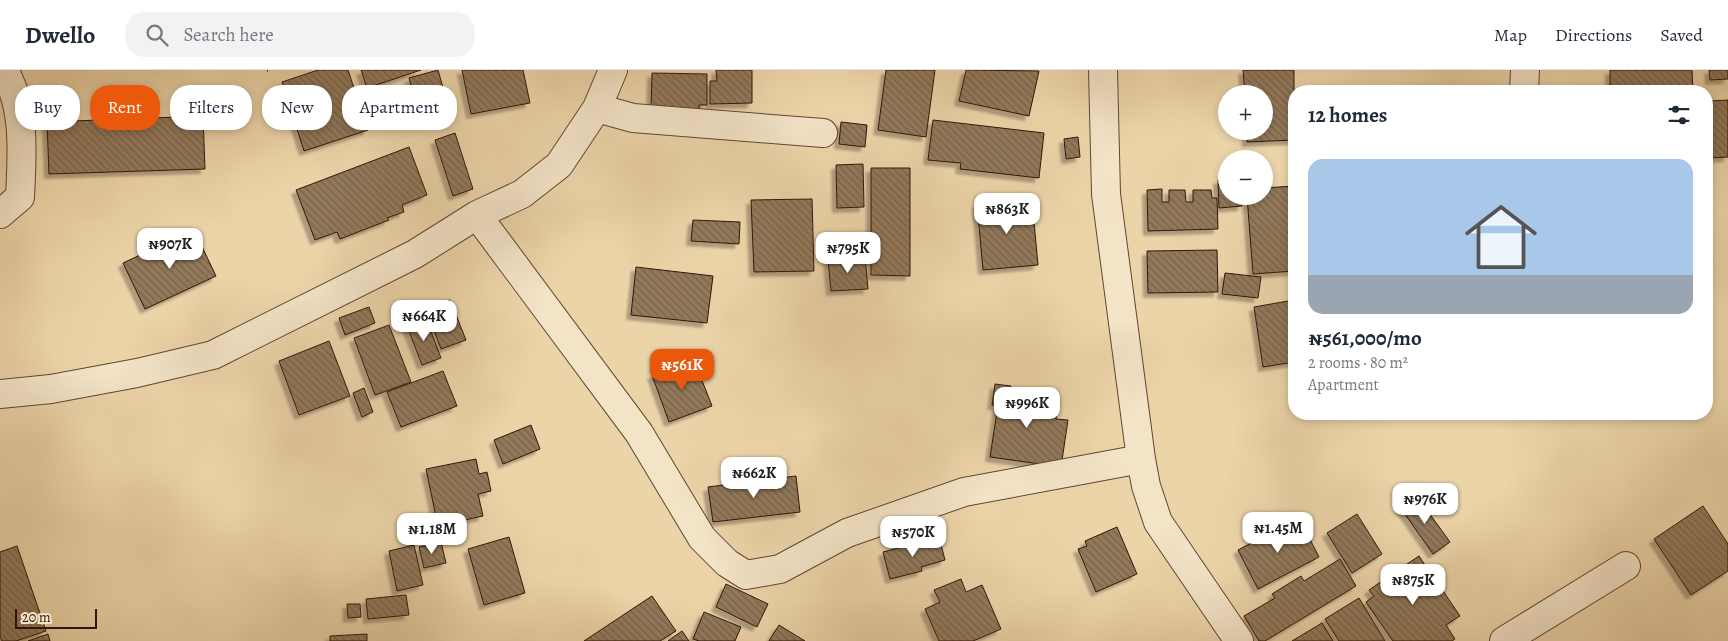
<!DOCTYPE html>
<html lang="en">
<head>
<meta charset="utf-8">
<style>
	:root { --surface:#fff; --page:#f2f2f3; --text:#1f2937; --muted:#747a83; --line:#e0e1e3; --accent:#ea580c }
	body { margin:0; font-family:Alegreya,serif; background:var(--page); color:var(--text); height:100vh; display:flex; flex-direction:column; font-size:19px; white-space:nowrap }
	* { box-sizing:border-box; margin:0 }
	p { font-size:16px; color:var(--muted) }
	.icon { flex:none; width:28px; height:28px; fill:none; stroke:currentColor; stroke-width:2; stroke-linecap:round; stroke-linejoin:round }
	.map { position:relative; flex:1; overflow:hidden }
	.details { position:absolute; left:1288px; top:15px; width:425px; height:335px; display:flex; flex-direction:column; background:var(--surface); border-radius:20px; box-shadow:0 2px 8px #0003 }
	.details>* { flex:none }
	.banner { position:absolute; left:15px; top:15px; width:475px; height:45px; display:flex; gap:10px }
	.fabs { position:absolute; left:1218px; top:15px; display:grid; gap:10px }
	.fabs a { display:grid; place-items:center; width:55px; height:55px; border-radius:50%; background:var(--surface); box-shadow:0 2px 8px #0003; font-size:25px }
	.scale { position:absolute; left:15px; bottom:12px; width:82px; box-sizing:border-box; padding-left:5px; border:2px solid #311607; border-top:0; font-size:14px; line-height:18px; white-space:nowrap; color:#311607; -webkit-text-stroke:4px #f3e3c7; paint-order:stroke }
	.price { position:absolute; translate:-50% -42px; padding:0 11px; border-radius:10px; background:#fff; color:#222; font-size:16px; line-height:32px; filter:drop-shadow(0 1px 2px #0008) }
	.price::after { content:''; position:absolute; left:50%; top:30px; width:15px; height:11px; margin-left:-8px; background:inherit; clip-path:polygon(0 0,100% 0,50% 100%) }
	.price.on { background:var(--accent); color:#fff }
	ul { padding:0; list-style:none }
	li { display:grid; align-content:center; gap:10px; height:265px; padding:0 20px }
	li span { display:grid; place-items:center; height:155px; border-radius:15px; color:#555 }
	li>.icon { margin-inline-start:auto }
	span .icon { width:90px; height:90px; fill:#fffc; stroke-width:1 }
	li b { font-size:21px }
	h2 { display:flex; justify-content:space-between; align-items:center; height:60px; padding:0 20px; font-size:21px }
	.tag { padding:0 18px; border-radius:20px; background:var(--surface); box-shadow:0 2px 8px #0003; font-size:18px; line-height:45px }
	.tag.on { background:var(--accent); color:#fff }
	header { display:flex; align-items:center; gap:30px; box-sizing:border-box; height:70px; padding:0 25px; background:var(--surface); border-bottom:1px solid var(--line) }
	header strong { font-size:24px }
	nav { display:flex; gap:28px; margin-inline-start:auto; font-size:18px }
	.search { width:350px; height:45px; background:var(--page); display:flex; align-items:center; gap:12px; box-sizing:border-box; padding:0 18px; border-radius:20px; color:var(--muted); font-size:19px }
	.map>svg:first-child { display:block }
	.building { fill:url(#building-back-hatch); stroke:#311607; filter:url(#shadow) }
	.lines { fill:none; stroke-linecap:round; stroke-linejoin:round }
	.minor-casing { stroke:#604630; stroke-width:30 }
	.path { stroke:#311607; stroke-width:3; stroke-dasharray:1 2.5; stroke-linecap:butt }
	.minor { stroke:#f3e3c7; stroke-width:28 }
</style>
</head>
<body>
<header>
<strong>Dwello</strong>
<div class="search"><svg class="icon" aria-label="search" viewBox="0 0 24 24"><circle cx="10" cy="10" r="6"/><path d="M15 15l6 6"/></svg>Search here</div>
<nav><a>Map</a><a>Directions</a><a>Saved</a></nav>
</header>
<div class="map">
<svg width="1728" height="571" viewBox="0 0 1728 571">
	<defs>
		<pattern id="building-back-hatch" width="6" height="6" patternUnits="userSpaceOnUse" patternTransform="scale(1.25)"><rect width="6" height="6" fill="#92795b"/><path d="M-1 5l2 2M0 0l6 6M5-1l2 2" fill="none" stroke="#786249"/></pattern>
		<filter id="shadow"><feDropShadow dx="-4.5" dy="4.5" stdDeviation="1" flood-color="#0004"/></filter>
	</defs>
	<rect width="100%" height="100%" fill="#ecd4a9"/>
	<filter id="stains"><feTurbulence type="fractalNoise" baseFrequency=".004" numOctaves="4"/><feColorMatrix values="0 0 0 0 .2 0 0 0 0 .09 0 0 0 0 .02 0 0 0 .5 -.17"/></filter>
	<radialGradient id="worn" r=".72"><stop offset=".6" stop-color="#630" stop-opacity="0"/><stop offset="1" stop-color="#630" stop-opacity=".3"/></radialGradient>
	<path class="building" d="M 318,0 L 348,0 L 368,60 L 304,81 L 282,12 Z
		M 361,0 L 421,0 L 367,18 Z
		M 438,0 L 451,46 L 422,54 L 409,8 Z
		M 462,0 L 523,0 L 530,33 L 471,44 Z
		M 716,0 L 752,0 L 752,33 L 710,34 L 710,11 L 717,11 Z
		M 886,0 L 935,0 L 926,67 L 878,60 Z
		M 966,0 L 1039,1 L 1029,46 L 959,31 Z
		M 1243,0 L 1294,0 L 1294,70 L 1247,72 L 1247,61 L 1264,61 L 1264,24 L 1245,24 Z
		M 1610,0 L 1692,0 L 1693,21 L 1610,21 Z
		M 1709,0 L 1728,0 L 1728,9 L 1710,10 Z
		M 652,3 L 707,4 L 707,35 L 699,35 L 699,41 L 651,40 Z
		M 1728,30 L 1728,87 L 1710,88 L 1708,31 Z
		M 203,46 L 205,99 L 49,104 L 47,52 Z
		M 933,50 L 1044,63 L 1039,108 L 960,99 L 961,93 L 928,90 Z
		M 841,52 L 867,55 L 865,77 L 839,74 Z
		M 455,63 L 473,119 L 453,126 L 435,70 Z
		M 1078,67 L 1080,87 L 1066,89 L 1064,69 Z
		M 409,77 L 427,125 L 402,135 L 404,142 L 387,148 L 389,150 L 340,169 L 337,162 L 315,170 L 296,120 Z
		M 863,94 L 864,137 L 837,138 L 836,95 Z
		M 871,98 L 910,98 L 910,206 L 871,205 Z
		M 1226,109 L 1226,126 L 1241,126 L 1242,136 L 1219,138 L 1218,110 Z
		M 1294,116 L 1294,201 L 1253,204 L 1247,126 L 1264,126 L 1264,118 Z
		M 1162,119 L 1162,132 L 1169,132 L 1169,120 L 1185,120 L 1186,132 L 1193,132 L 1193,120 L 1211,120 L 1212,128 L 1217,128 L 1218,159 L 1148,161 L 1147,120 Z
		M 812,129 L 814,201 L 754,202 L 751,130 Z
		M 1032,130 L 1038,195 L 983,200 L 977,134 Z
		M 693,150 L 740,152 L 739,174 L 691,171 Z
		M 194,160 L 216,206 L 145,239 L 123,193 Z
		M 1217,180 L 1218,222 L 1148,223 L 1147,181 Z
		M 865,187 L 868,219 L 831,221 L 828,190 Z
		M 636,197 L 713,206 L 707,253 L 631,245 Z
		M 1225,203 L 1261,207 L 1258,228 L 1222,224 Z
		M 450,230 L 466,270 L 441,279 L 426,239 Z
		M 1294,230 L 1294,292 L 1263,297 L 1254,237 Z
		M 369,237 L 375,253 L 345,265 L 339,248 Z
		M 426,249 L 441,288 L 422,295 L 407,256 Z
		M 389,255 L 411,312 L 375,325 L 354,268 Z
		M 329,271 L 350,326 L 299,345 L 279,291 Z
		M 694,290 L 712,336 L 669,352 L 652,305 Z
		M 443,301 L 457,336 L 401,357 L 387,322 Z
		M 995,314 L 1011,316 L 1010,324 L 1028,327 L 1027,333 L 1033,333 L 1034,328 L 1059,331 L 1056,349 L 1068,350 L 1061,397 L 990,387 L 998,335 L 992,335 Z
		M 364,318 L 373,342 L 362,347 L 353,323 Z
		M 531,355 L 540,379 L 503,394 L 494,370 Z
		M 476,389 L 479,404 L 487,402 L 491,421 L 478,424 L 483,446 L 438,456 L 426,399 Z
		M 796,406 L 800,442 L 713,452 L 708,417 Z
		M 1416,425 L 1450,472 L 1433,484 L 1400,437 Z
		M 1703,436 L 1728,474 L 1728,501 L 1691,525 L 1654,469 Z
		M 1357,444 L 1382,484 L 1352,503 L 1327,463 Z
		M 1299,448 L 1319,487 L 1258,519 L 1238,480 Z
		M 1117,457 L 1137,504 L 1096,522 L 1078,479 L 1087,476 L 1085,471 Z
		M 509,467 L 525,523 L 484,535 L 468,479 Z
		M 939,467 L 945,490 L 921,497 L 922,501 L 890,509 L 883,482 Z
		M 441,472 L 446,493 L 424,498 L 419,477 Z
		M 414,475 L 423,515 L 397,521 L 389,481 Z
		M 17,476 L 46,561 L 16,571 L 2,571 L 0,566 L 0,482 Z
		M 1419,486 L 1433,507 L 1410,522 L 1414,528 L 1437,512 L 1460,546 L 1446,555 L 1455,569 L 1452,571 L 1393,571 L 1366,532 L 1374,526 L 1369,520 Z
		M 1340,489 L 1356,516 L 1265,571 L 1259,571 L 1244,546 L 1275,528 L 1272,524 L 1301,506 L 1304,511 Z
		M 961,509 L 966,522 L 982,515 L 1001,559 L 973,571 L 939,571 L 925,539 L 940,532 L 934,520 Z
		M 726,514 L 768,534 L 757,557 L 716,537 Z
		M 406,525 L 409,545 L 368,549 L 366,529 Z
		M 652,526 L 676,561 L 660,571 L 584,571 Z
		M 1359,528 L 1385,571 L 1339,571 L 1325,549 Z
		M 347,534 L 360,534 L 361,547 L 348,548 Z
		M 704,542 L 741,557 L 735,571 L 699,571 L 693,569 Z
		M 1322,553 L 1333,571 L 1292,571 Z
		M 779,555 L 805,571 L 769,571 Z
		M 682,561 L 689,571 L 668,571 Z
		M 48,564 L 50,571 L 28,571 Z
		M 367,564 L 367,571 L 330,571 L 330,566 Z"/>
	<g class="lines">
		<defs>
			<path id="minor" d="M 1103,0 L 1106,124 L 1141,389 L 1146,416 L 1158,452 L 1239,571
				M 1524,21 L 1525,0
				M 597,38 L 633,48 L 823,63
				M 0,144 L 20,127 C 22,85 26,38 4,0
				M 477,145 L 639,363 L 702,468 L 727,493 L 746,505 L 780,499 L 847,463 L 964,422 L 1141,389
				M 0,324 L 51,319 L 137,303 L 213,285 L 415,184 L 477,145 L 522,124 L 559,95 L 597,38 L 613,0
				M 1504,571 L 1626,496"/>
		</defs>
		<use href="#minor" class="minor-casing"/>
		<path class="path" d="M 267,0 L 268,0"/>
		<use href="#minor" class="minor"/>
	</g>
	<rect width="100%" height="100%" filter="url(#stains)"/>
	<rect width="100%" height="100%" fill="url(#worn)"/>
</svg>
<div class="fabs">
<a>+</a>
<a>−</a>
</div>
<div class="scale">20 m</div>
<b class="price" style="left:1007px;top:165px">₦863K</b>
<b class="price" style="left:170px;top:200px">₦907K</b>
<b class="price" style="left:848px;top:204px">₦795K</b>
<b class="price" style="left:424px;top:272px">₦664K</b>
<b class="price on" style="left:682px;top:321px">₦561K</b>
<b class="price" style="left:1027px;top:359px">₦996K</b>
<b class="price" style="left:754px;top:429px">₦662K</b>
<b class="price" style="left:1425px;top:455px">₦976K</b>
<b class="price" style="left:1278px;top:484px">₦1.45M</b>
<b class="price" style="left:432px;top:485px">₦1.18M</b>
<b class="price" style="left:913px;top:488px">₦570K</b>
<b class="price" style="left:1413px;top:536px">₦875K</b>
<div class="banner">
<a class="tag">Buy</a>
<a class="tag on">Rent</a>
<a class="tag">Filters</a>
<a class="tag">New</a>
<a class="tag">Apartment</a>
</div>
<section class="details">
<h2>12 homes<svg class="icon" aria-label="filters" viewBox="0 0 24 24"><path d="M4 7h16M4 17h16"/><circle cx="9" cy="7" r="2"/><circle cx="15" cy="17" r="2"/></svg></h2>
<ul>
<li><span style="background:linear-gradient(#a9c7e8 75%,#9aa5b1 0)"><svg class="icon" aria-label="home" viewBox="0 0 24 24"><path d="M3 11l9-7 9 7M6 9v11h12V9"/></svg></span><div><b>₦561,000/mo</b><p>2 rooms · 80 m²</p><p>Apartment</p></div></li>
</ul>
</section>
</div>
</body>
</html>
